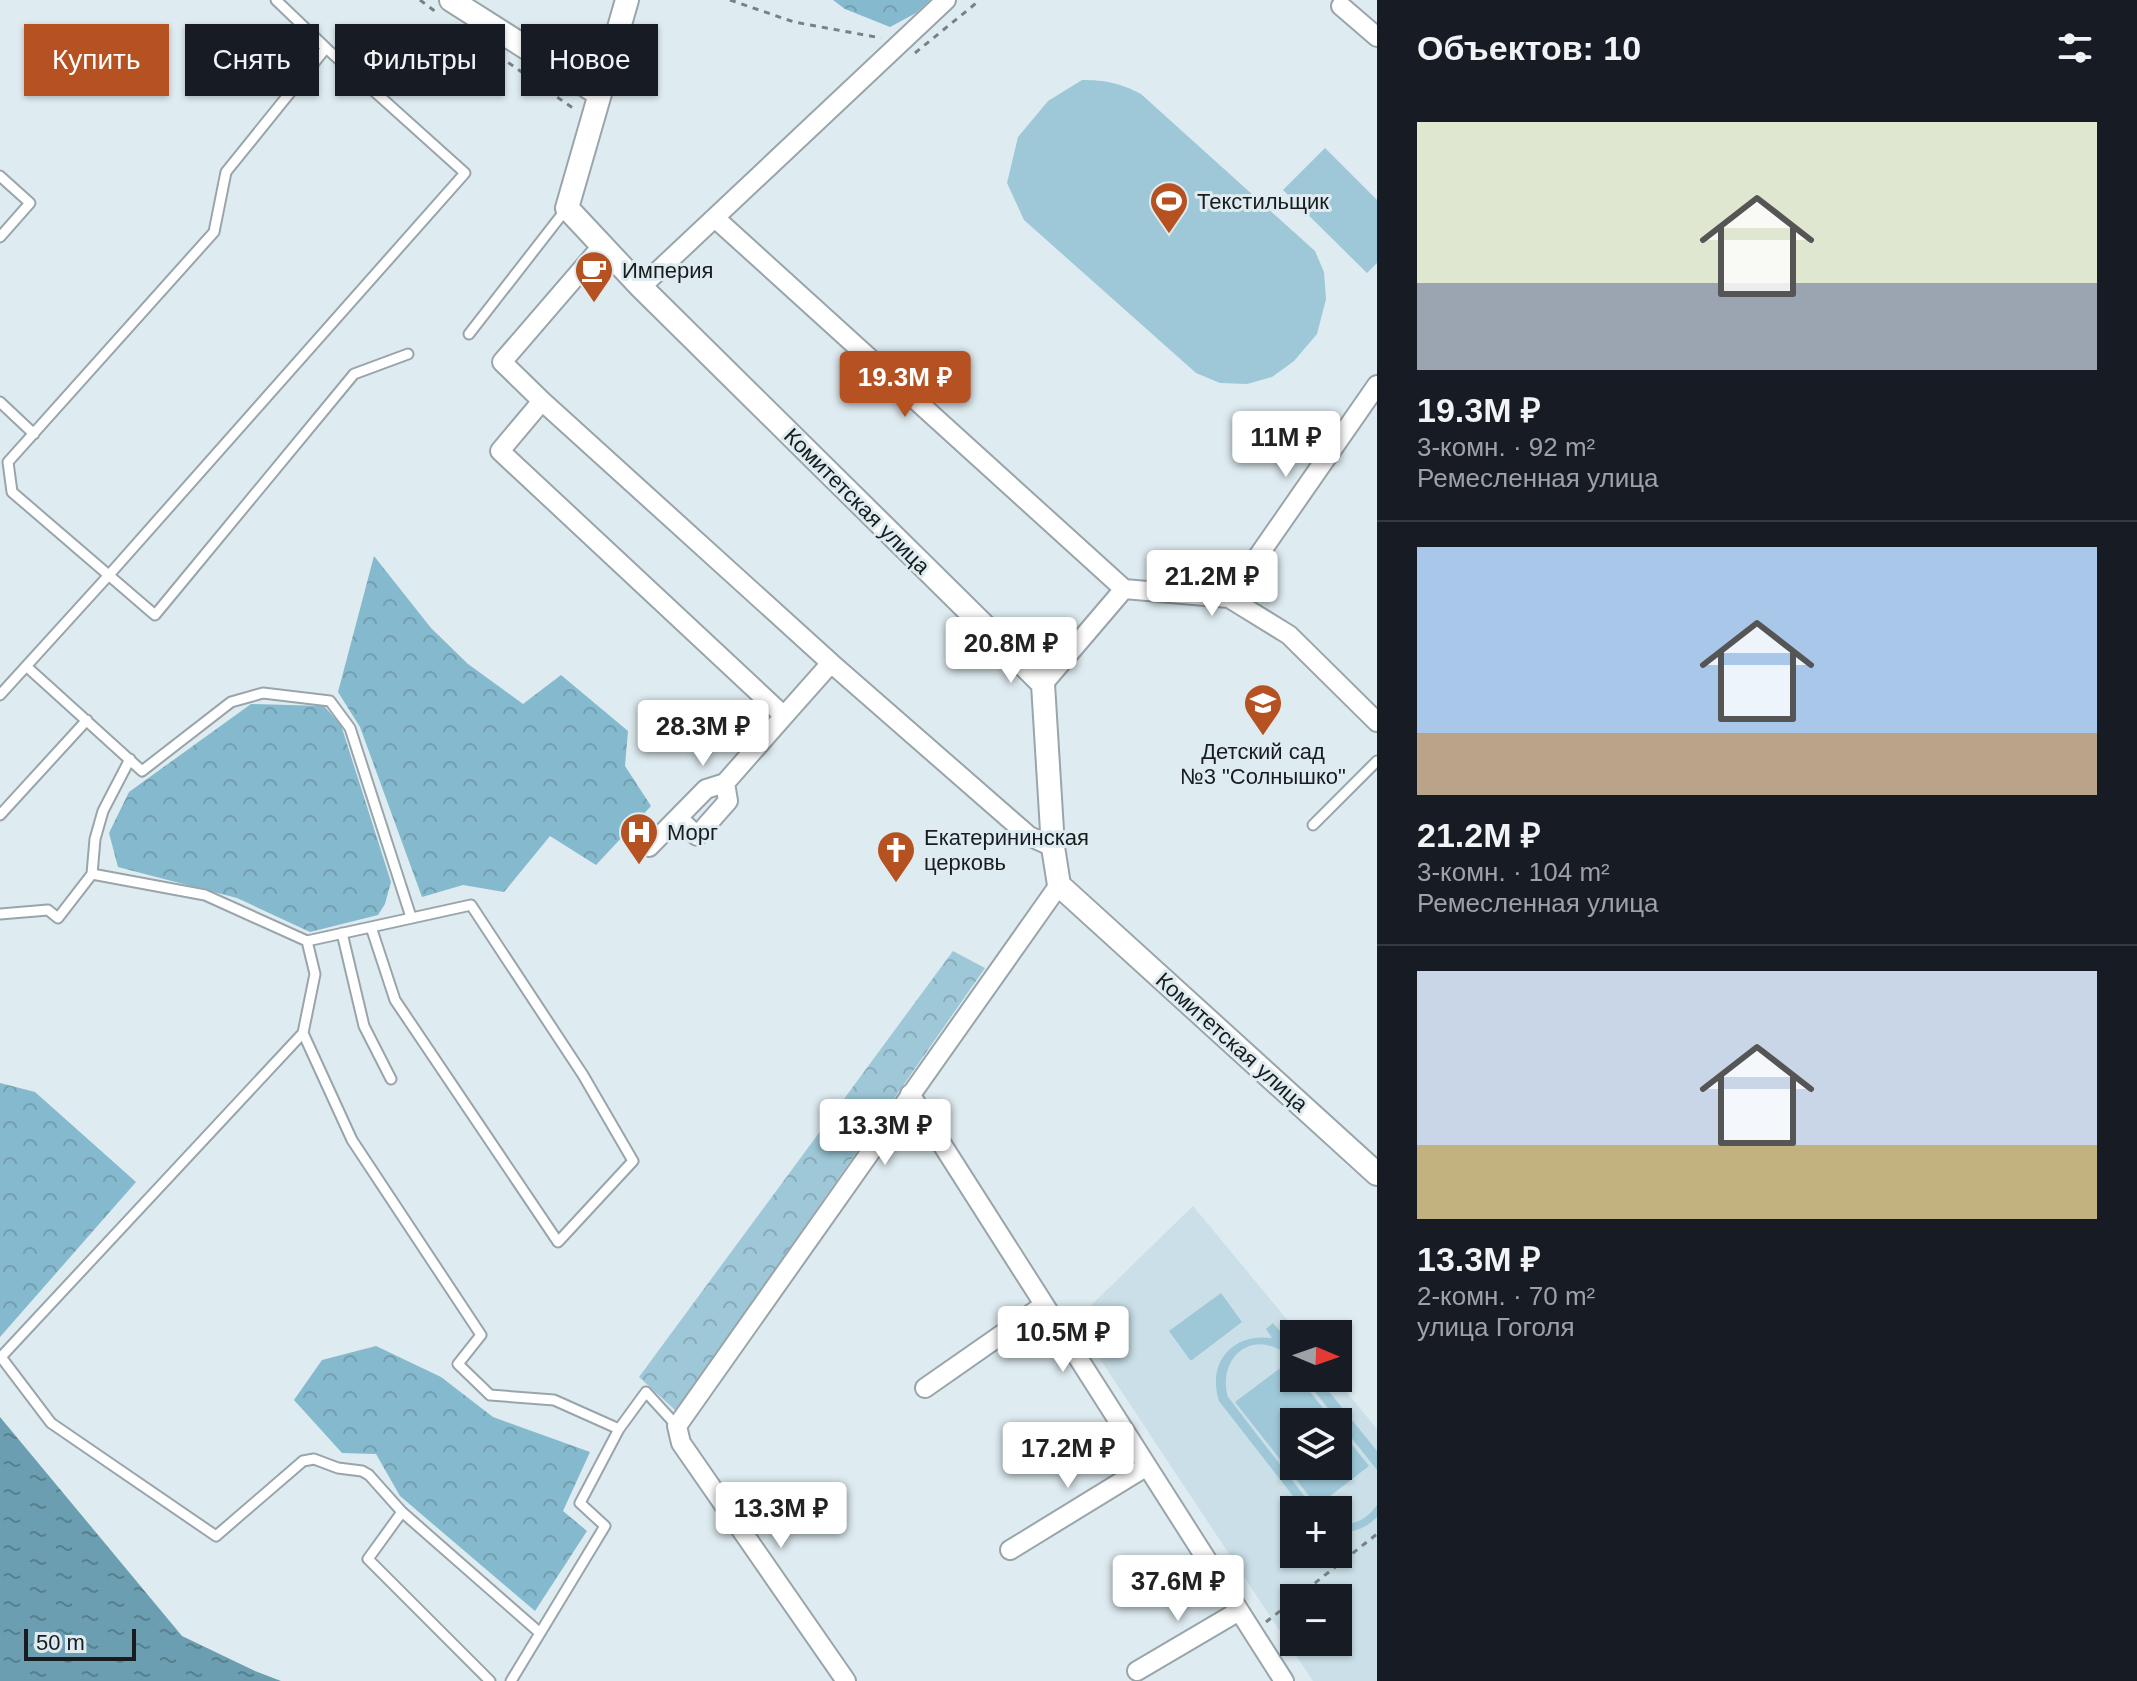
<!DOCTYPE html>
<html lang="ru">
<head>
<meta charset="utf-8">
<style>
	:root { --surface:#171b24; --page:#20242c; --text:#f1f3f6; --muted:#9ea1a6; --line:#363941; --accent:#b65121 }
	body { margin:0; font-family:Helvetica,sans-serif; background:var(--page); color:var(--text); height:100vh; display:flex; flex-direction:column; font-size:30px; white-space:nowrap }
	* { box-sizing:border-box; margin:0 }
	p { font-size:26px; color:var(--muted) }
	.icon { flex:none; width:44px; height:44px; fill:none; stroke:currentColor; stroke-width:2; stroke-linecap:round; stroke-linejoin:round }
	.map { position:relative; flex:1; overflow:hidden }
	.drawer { display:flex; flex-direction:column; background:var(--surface); width:760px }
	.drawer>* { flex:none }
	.top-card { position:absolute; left:24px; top:24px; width:760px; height:72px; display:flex; gap:16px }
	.needle { width:52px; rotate:92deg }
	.controls { position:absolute; left:1280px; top:1320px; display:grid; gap:16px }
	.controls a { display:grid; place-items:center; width:72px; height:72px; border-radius:0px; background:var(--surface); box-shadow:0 2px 6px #0004; font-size:40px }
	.scale { position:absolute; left:24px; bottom:20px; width:112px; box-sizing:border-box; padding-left:8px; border:4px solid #181c1e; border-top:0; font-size:22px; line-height:28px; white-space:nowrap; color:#181c1e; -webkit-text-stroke:6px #deebf0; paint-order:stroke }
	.price { position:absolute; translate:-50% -68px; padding:0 18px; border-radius:8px; background:#fff; color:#222; font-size:26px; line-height:52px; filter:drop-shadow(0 2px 4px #0008) }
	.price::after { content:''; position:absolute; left:50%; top:48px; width:24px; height:18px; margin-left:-12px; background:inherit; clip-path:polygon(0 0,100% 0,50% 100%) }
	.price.current { background:var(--accent); color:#fff }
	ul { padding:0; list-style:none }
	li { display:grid; align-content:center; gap:16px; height:424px; padding:0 40px }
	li+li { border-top:2px solid var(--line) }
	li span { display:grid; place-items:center; height:248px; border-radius:0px; color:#555 }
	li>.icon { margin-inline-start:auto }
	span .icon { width:144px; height:144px; fill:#fffc; stroke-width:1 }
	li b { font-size:34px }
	h2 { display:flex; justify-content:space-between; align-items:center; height:96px; padding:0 40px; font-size:34px }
	.tag { padding:0 28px; border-radius:0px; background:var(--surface); box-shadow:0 2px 6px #0004; font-size:28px; line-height:72px }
	.tag.current { background:var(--accent); color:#fff }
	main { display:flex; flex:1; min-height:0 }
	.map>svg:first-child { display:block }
	.built { fill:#cadfe7; fill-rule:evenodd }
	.forest { fill:url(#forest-crowns) }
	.park { fill:url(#park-crowns) }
	.garden { fill:#9ec8d8 }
	.water { fill:url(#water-ripples) }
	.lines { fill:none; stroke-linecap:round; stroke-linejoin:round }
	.service-casing { stroke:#99a5aa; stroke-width:13 }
	.minor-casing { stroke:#99a5aa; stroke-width:22 }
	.tertiary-casing { stroke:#99a5aa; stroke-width:26 }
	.path { stroke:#798185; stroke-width:3; stroke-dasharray:6 6; stroke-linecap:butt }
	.service { stroke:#fff; stroke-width:9 }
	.minor { stroke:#fff; stroke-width:18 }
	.tertiary { stroke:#fff; stroke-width:22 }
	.labels { text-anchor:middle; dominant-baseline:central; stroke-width:6; stroke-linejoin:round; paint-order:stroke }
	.poi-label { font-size:22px; fill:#181c1e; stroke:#deebf0; text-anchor:start }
	.street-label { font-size:22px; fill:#181c1e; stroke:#deebf0 }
</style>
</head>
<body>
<main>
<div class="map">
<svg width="1377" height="1681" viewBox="0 0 1377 1681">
	<defs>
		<pattern id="forest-crowns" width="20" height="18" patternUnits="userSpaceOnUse" patternTransform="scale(2)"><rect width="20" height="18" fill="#85b9cd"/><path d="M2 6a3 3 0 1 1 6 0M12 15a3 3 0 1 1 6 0" fill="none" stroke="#729eb0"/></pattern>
		<pattern id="park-crowns" width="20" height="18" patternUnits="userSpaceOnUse" patternTransform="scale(2)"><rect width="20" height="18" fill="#9ec8d8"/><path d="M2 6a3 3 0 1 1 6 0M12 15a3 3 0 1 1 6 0" fill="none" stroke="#87abb9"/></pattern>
		<pattern id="water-ripples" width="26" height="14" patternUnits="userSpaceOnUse" patternTransform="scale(2)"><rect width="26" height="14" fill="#6b9eb1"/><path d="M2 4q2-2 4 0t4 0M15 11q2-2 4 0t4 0" fill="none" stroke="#57808f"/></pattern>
	</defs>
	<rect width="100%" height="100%" fill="#deebf0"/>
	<path class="built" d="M 1193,1206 L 1299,1334 L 1294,1334 L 1294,1378 L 1335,1378 L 1377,1429 L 1377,1681 L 1313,1681 L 1075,1321 ZM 1294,1422 L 1338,1422 L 1338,1466 L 1294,1466 ZM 1294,1510 L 1338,1510 L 1338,1554 L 1294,1554 ZM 1294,1598 L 1338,1598 L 1338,1642 L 1294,1642 Z"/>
	<path class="forest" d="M 833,0 L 930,0 L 916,13 L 890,27 L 845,9 Z
		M 374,556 L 431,628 L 468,664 L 523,704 L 561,675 L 628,731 L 625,766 L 651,806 L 596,865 L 550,836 L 504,892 L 463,885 L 422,897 L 360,727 L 338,692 Z
		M 251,704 L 324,706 L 341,725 L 391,882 L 385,904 L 378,915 L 310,932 L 237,898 L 118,867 L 109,833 L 129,792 Z
		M 0,1083 L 35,1092 L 136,1182 L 0,1337 Z
		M 376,1346 L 441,1377 L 493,1417 L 590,1452 L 563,1511 L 587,1531 L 535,1611 L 400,1496 L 376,1454 L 342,1453 L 294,1400 L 322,1360 Z"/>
	<path class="park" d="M 953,951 L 985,968 L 676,1411 L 639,1377 Z"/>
	<path class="garden" d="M 1082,80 C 1106,80 1120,83 1141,94 L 1315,251 L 1324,272 L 1326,299 L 1317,334 L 1294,361 L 1272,377 L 1247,384 L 1220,383 L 1196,373 L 1024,220 L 1007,183 L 1018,137 L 1048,101 Z
		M 1325,148 L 1377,200 L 1377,263 L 1367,273 L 1283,190 Z
		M 1221,1293 L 1242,1322 L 1192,1360 L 1190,1360 L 1169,1331 Z
		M 1273,1323 L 1294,1348 L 1294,1365 C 1289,1358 1284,1351 1276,1348 C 1243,1333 1218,1366 1228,1397 L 1315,1510 L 1304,1510 L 1219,1401 C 1207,1362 1232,1333 1272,1338 L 1266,1329 Z
		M 1287,1363 L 1294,1372 L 1294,1378 L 1299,1378 L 1334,1422 L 1294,1422 L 1294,1466 L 1338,1466 L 1338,1427 L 1369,1466 L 1317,1506 L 1235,1402 Z
		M 1304,1378 L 1318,1378 L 1377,1451 L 1377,1470 Z
		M 1377,1505 L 1377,1517 C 1366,1528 1354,1533 1338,1532 L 1338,1524 C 1356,1525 1367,1519 1377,1505 Z"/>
	<path class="water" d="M 0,1417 L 182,1636 L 255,1671 L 281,1681 L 0,1681 Z"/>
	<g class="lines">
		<defs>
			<path id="service" d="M 276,0 L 326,48 L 226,172 L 214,232 L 8,462 L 12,492 L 155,615 L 354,374 L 408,354
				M 0,176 L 30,203 L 0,237
				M 469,334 L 567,208
				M 0,402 L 34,434
				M 26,666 L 142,771 L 231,702 L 263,693 L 330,701 L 350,728 L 411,917
				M 0,695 L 109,575 L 465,173 L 326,48
				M 130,759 L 103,811 L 95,839 L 92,874 L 205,895 L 307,941 L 371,927
				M 0,815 L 87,720
				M 1313,825 L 1377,761
				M 471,905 L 583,1075 L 633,1161 L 558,1242 L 395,1000 L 371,927 Z
				M 0,914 L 48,910 L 58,918 L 92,874
				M 342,933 L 364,1026 L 391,1079
				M 307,941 L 315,974 L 303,1033 L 352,1140 L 481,1335 L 458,1364 L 490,1395 L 554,1400 L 619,1429 L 646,1392 L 677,1426
				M 303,1033 L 1,1357 L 51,1423 L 216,1536 L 303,1461 L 314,1459 L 338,1468 L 362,1471 L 369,1475 L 402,1512 L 368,1559 L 490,1681
				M 402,1512 L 540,1633
				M 511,1681 L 605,1526 L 580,1503 L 619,1429"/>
			<path id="minor" d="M 1341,6 L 1377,37
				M 715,218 L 1124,589
				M 641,287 L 946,0
				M 542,401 L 831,663 L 784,716 L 500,451 L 542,401 L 502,362 L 602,246
				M 1229,598 L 1377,385
				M 831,663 L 1029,836 L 1053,847
				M 1043,684 L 1124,589 L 1229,598 L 1289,635 L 1377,722
				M 678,818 L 697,836 L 728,801 L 725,783
				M 649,847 L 706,789 L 725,783 L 784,716
				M 910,1094 L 1284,1681
				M 925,1388 L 1044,1305
				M 1010,1550 L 1147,1466
				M 1137,1671 L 1239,1611
				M 846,1681 L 681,1443 L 677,1426 L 1059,885"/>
			<path id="tertiary" d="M 451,0 L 599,94
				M 627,0 L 567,208 L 641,287 L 1043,684 L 1053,847 L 1059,885 L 1377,1174"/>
		</defs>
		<use href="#service" class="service-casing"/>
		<use href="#minor" class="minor-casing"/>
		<use href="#tertiary" class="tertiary-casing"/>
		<path class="path" d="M 420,0 L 436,12
			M 730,0 L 794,22 L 881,38
			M 469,35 L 577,111
			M 915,53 L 980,0
			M 1296,1598 L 1377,1534
			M 1266,1622 L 1294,1600"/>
		<use href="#service" class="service"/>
		<use href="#minor" class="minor"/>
		<use href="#tertiary" class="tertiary"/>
	</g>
	<defs>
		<symbol id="stadium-pin" viewBox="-11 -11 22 30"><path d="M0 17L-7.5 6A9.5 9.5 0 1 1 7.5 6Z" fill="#b65121" stroke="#deebf0"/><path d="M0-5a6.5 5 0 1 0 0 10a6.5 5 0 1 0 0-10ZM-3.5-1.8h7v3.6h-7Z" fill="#fff"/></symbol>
		<symbol id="cafe-pin" viewBox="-11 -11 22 30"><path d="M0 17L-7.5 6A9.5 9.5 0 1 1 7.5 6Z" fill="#b65121" stroke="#deebf0"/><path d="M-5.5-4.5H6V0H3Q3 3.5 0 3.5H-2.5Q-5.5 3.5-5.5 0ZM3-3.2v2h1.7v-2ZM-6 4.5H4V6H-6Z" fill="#fff"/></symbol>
		<symbol id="school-pin" viewBox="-11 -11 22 30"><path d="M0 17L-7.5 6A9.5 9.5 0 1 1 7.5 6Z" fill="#b65121" stroke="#deebf0"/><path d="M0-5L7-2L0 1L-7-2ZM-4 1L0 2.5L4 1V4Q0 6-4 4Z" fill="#fff"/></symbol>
		<symbol id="hospital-pin" viewBox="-11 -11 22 30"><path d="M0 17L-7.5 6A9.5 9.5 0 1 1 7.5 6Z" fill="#b65121" stroke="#deebf0"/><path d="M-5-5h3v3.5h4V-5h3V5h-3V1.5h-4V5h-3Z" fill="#fff"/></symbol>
		<symbol id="church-pin" viewBox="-11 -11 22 30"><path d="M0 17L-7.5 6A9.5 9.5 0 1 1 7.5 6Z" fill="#b65121" stroke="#deebf0"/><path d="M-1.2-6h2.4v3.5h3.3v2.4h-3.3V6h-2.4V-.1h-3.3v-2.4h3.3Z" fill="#fff"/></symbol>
	</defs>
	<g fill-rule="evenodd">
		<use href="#stadium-pin" x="1147" y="179" width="44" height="60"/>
		<use href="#cafe-pin" x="572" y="248" width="44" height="60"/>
		<use href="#school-pin" x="1241" y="681" width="44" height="60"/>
		<use href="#hospital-pin" x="617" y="810" width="44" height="60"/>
		<use href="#church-pin" x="874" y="828" width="44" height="60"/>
	</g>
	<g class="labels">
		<g class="poi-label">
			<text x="1197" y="201">Текстильщик</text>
			<text x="622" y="270">Империя</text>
			<text x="1263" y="751" text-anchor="middle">Детский сад<tspan x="1263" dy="25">№3 "Солнышко"</tspan></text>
			<text x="667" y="832">Морг</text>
			<text x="924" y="837">Екатерининская<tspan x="924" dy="25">церковь</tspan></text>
		</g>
		<g class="street-label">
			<text transform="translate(857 501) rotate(45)">Комитетская улица</text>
			<text transform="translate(1232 1042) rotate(42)">Комитетская улица</text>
		</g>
	</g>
</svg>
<div class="controls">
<a><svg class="needle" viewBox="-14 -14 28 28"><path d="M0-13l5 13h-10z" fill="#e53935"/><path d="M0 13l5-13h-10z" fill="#9ea1a6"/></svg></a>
<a><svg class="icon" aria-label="layers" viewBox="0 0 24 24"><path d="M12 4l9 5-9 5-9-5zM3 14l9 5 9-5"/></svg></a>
<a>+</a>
<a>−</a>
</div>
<div class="scale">50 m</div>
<b class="price current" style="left:905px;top:419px">19.3M ₽</b>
<b class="price" style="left:1286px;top:479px">11M ₽</b>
<b class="price" style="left:1212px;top:618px">21.2M ₽</b>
<b class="price" style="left:1011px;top:685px">20.8M ₽</b>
<b class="price" style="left:703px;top:768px">28.3M ₽</b>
<b class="price" style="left:885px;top:1167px">13.3M ₽</b>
<b class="price" style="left:1063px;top:1374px">10.5M ₽</b>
<b class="price" style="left:1068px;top:1490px">17.2M ₽</b>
<b class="price" style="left:781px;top:1550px">13.3M ₽</b>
<b class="price" style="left:1178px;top:1623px">37.6M ₽</b>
<div class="top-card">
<a class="tag current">Купить</a>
<a class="tag">Снять</a>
<a class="tag">Фильтры</a>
<a class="tag">Новое</a>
</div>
</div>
<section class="drawer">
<h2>Объектов: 10<svg class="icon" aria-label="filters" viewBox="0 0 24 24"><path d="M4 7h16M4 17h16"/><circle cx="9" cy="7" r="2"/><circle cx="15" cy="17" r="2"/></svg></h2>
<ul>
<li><span style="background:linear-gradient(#dfe7d0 65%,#9aa5b1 0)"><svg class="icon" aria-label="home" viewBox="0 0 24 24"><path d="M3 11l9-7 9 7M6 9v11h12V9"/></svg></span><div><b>19.3M ₽</b><p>3-комн. · 92 m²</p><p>Ремесленная улица</p></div></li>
<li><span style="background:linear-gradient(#a9c7e8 75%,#b9a48a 0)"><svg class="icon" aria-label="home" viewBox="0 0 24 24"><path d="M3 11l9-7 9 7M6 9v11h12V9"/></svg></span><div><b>21.2M ₽</b><p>3-комн. · 104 m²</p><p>Ремесленная улица</p></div></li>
<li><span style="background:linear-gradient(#c9d6e8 70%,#c2b280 0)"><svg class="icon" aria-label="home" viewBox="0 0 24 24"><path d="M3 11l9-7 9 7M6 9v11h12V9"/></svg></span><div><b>13.3M ₽</b><p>2-комн. · 70 m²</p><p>улица Гоголя</p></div></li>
</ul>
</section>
</main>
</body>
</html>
